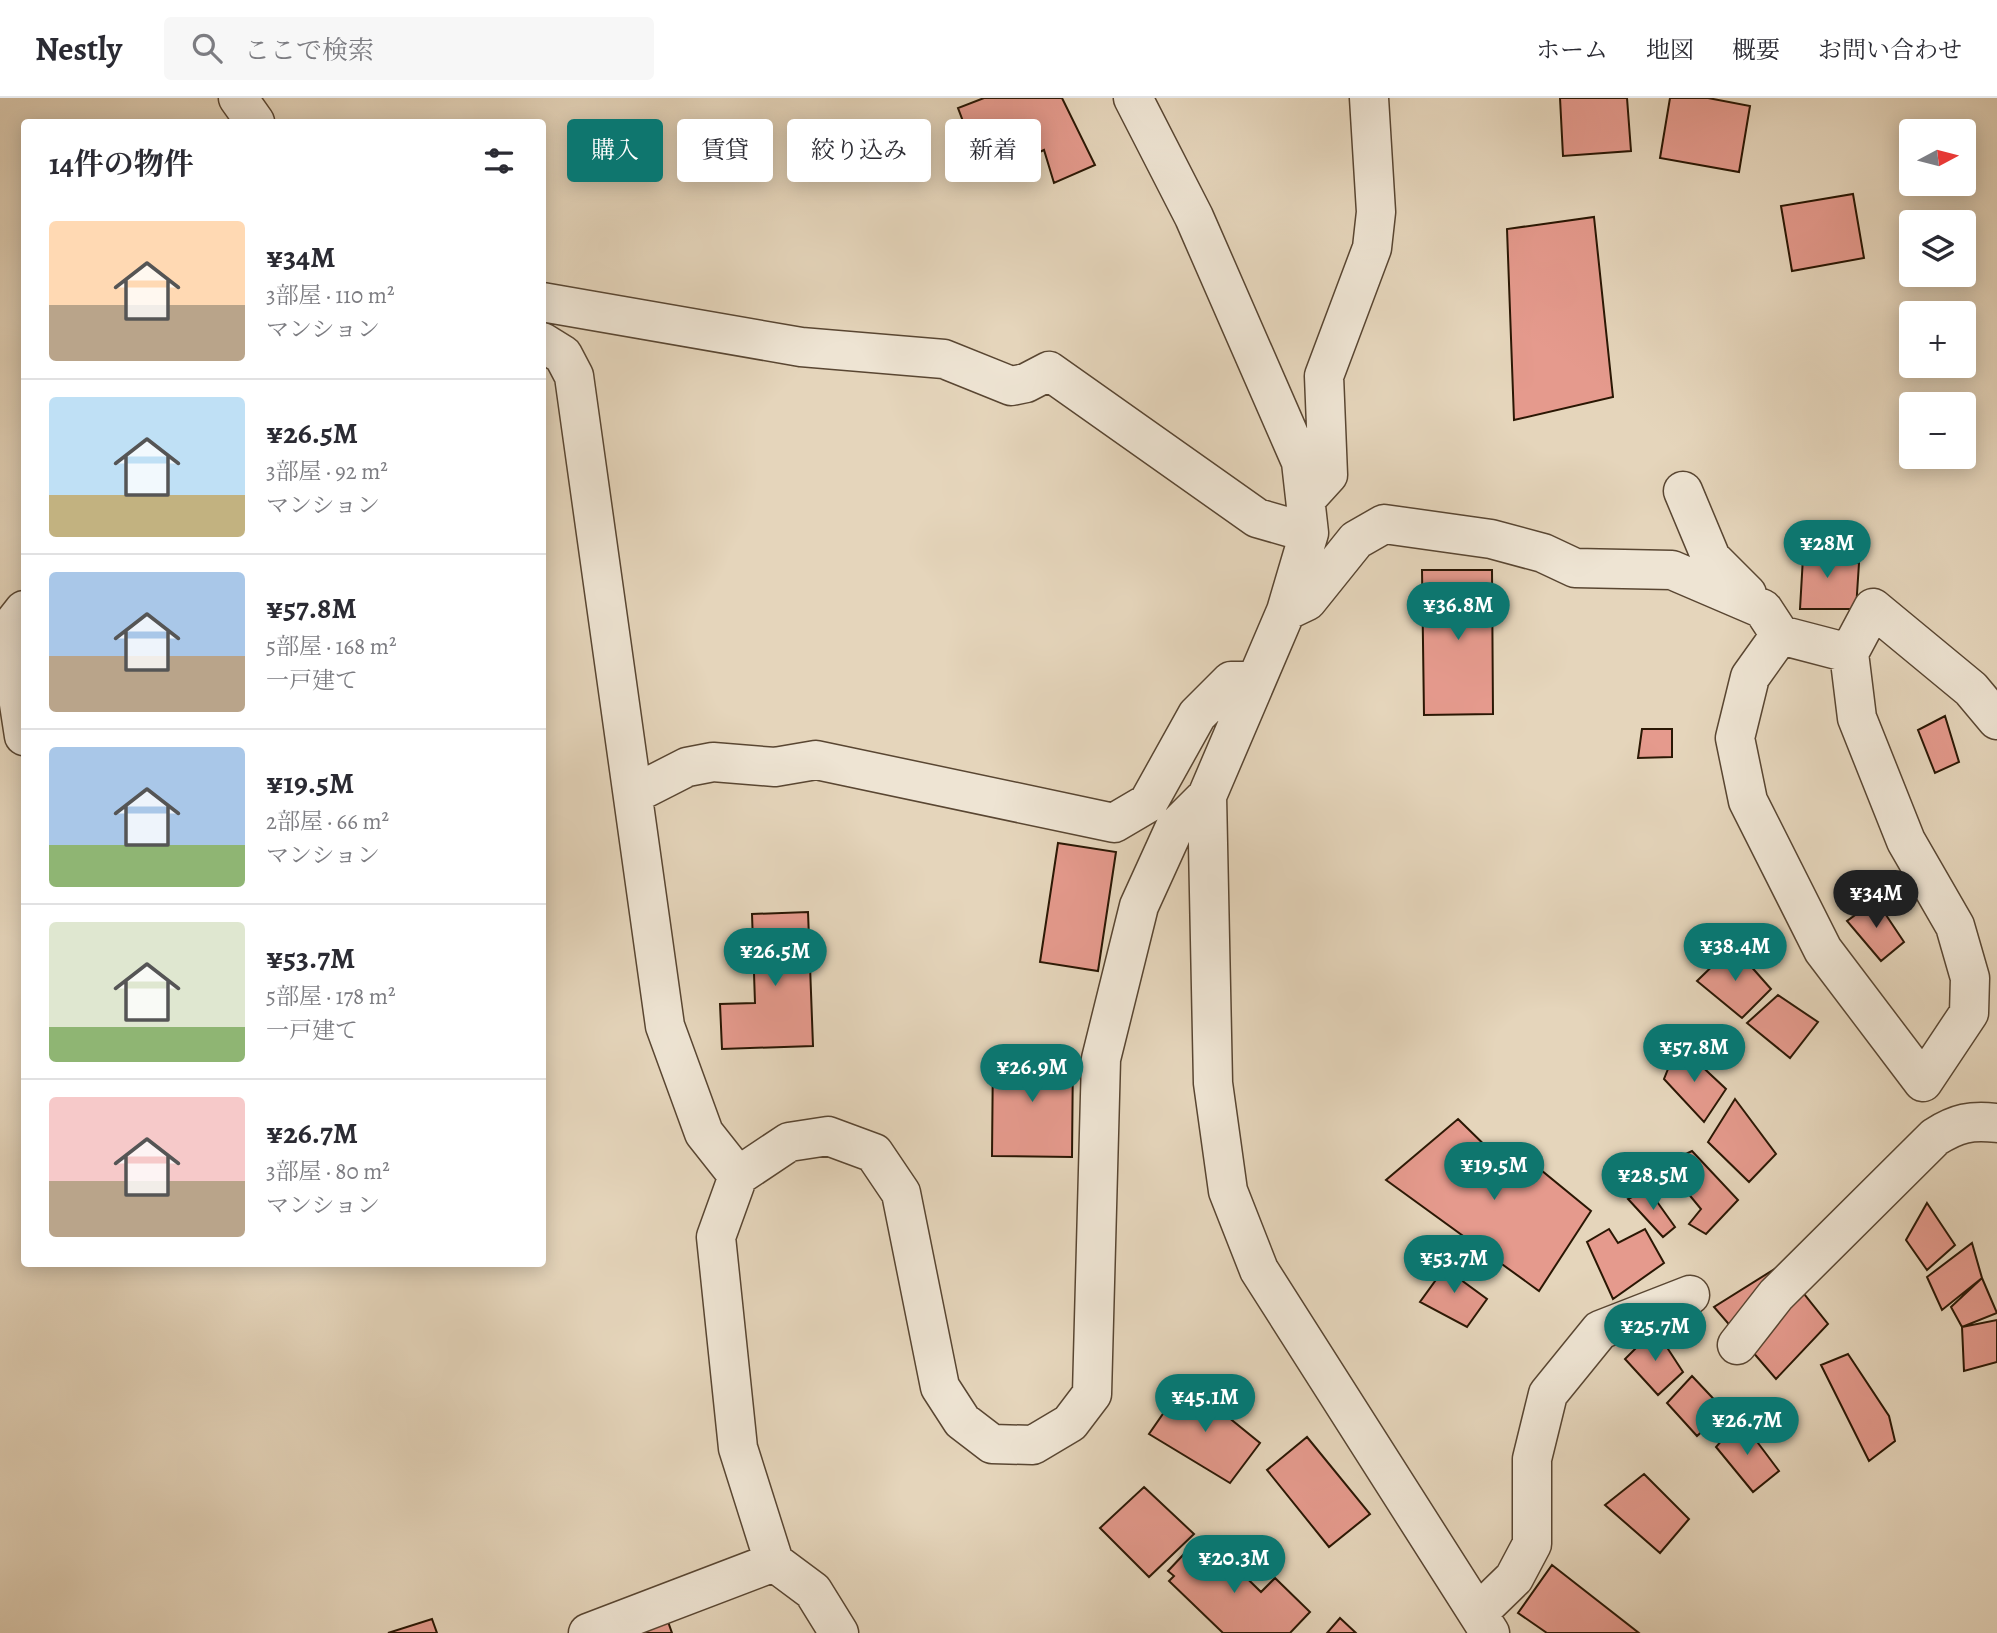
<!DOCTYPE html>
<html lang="ja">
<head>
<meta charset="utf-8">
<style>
	:root { --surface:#fff; --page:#f7f7f7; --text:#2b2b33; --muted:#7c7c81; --line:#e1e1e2; --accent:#0f766e }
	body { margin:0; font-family:Alegreya,"Noto Serif JP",serif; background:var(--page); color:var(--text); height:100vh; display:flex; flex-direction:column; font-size:26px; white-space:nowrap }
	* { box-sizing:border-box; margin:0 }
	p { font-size:23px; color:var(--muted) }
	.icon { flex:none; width:38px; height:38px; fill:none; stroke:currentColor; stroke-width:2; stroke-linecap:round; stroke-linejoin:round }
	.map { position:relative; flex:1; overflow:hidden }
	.drawer { position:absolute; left:21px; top:21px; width:525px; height:1148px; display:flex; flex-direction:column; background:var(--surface); border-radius:7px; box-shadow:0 4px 18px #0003 }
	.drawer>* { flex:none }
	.top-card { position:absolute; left:567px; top:21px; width:665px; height:63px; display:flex; gap:14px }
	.needle { width:46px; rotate:83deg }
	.fabs { position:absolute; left:1899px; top:21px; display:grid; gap:14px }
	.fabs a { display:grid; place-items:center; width:77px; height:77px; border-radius:7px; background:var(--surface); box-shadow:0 4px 18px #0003; font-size:35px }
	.price { position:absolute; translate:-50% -60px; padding:0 16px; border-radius:24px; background:var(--accent); color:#fff; font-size:23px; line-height:46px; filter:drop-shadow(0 2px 4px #0008) }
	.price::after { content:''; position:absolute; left:50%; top:42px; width:21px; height:16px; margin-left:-10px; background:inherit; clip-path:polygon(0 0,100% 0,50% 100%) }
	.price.on { background:#222; color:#fff }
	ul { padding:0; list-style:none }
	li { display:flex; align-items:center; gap:21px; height:175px; padding:0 28px }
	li+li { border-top:2px solid var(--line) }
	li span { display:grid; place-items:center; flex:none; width:196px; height:140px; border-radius:7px; color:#555 }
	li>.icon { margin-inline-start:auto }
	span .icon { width:84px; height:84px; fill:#fffc; stroke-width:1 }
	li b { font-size:30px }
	h2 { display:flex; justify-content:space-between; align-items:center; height:84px; padding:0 28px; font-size:30px }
	.pill { padding:0 24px; border-radius:7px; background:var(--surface); box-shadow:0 4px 18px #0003; font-size:24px; line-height:63px }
	.pill.on { background:var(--accent); color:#fff }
	header { display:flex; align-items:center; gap:42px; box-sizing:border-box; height:98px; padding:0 35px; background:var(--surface); border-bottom:2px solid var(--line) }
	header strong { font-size:33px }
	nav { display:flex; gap:38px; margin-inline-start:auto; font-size:24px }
	.search { width:490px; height:63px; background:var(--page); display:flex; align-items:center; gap:18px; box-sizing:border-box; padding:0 24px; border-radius:7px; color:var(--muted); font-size:26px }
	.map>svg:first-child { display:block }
	.building { fill:#e59a8d; stroke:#2a1704; stroke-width:2 }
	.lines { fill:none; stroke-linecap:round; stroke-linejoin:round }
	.minor-casing { stroke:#594632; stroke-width:41 }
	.minor { stroke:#eee4d3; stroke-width:38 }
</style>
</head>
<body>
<header>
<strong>Nestly</strong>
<div class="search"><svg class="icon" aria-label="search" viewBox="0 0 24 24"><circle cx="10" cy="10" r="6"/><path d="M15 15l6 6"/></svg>ここで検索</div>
<nav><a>ホーム</a><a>地図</a><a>概要</a><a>お問い合わせ</a></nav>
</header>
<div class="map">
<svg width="1997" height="1535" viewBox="0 0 1997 1535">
	<rect width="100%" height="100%" fill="#e5d5bb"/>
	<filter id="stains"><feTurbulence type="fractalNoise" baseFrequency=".00286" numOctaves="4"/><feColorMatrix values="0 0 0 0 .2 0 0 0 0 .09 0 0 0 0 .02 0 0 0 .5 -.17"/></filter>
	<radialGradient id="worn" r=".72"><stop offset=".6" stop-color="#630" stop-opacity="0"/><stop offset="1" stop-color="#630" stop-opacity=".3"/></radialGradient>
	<path class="building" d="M 984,0 L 1062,0 L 1095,67 L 1054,85 L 1044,52 L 984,79 L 958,10 Z
		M 1560,0 L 1627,0 L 1631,53 L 1563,58 Z
		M 1670,0 L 1708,0 L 1750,8 L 1739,74 L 1660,60 Z
		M 1853,96 L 1864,160 L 1792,173 L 1781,108 Z
		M 1594,119 L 1613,299 L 1514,322 L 1507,131 Z
		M 1821,441 L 1822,459 L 1859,465 L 1856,511 L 1800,511 L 1804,442 Z
		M 1422,472 L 1492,472 L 1493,616 L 1424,617 Z
		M 1945,618 L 1959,664 L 1935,675 L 1918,632 Z
		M 1642,631 L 1672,631 L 1672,659 L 1638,660 Z
		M 1058,745 L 1116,754 L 1098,873 L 1040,864 Z
		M 1876,802 L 1904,844 L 1881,863 L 1847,823 Z
		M 808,814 L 813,948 L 722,951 L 720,906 L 755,905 L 752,816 Z
		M 1733,848 L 1771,891 L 1742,920 L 1697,883 Z
		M 1778,897 L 1818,924 L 1790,960 L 1747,925 Z
		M 1678,946 L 1726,991 L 1704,1024 L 1664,981 Z
		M 993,953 L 1073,954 L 1072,1059 L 992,1058 Z
		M 1735,1001 L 1776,1056 L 1749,1084 L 1708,1044 Z
		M 1458,1021 L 1505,1067 L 1525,1059 L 1591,1113 L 1539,1193 L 1386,1082 Z
		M 1692,1053 L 1738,1102 L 1706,1136 L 1689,1126 L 1701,1111 L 1664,1066 Z
		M 1648,1091 L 1675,1129 L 1663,1139 L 1628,1101 Z
		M 1927,1105 L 1955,1147 L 1927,1172 L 1906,1142 Z
		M 1609,1131 L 1618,1145 L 1645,1131 L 1664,1165 L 1613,1201 L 1587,1144 Z
		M 1972,1145 L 1982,1180 L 1942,1212 L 1927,1179 Z
		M 1456,1154 L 1464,1162 L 1453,1176 L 1487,1201 L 1467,1229 L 1420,1204 Z
		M 1781,1167 L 1828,1226 L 1776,1281 L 1714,1209 Z
		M 1982,1180 L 1997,1215 L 1962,1229 L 1951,1209 Z
		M 1997,1222 L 1997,1264 L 1964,1273 L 1962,1229 Z
		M 1655,1231 L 1683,1274 L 1658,1297 L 1625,1261 Z
		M 1848,1256 L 1889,1318 L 1895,1343 L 1869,1363 L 1821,1267 Z
		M 1692,1278 L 1725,1313 L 1697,1338 L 1667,1305 Z
		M 1185,1284 L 1260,1345 L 1230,1385 L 1149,1336 Z
		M 1740,1321 L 1779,1373 L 1753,1394 L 1716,1349 Z
		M 1307,1339 L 1370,1416 L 1329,1449 L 1267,1372 Z
		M 1644,1376 L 1689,1421 L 1660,1455 L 1605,1407 Z
		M 1144,1389 L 1194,1436 L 1149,1479 L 1100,1430 Z
		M 1199,1440 L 1206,1446 L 1209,1443 L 1261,1494 L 1275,1480 L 1310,1514 L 1290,1535 L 1223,1535 L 1169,1483 L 1174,1478 L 1168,1473 Z
		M 1552,1467 L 1639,1535 L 1547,1535 L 1518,1515 Z
		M 665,1515 L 672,1535 L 615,1535 Z
		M 1340,1520 L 1356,1535 L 1327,1535 Z
		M 432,1521 L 437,1535 L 388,1535 Z"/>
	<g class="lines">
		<defs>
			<path id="minor" d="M 238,0 L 255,24
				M 542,204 L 801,249 L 944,261 L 1011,288 L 1026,285 L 1049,273 L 1257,420 L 1309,435
				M 542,244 L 563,257 L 574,278 L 665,928 L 704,1035 L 738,1078
				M 1683,393 L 1711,460 L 1747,496
				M 1307,400 L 1328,377 L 1324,278 L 1372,150 L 1376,114 L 1369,0
				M 24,512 L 13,526 L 11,554 L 24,638
				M 1286,513 L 1307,503 L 1356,442 L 1384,426 L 1491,441 L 1543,455 L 1575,470 L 1672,472 L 1763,511 L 1780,537 L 1849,555 L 1873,510 L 1971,591 L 1997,622
				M 1780,537 L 1750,579 L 1735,640 L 1748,703 L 1823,852 L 1923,984 L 1969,915 L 1970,880 L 1955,828 L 1906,743 L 1857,620 L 1849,555
				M 634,696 L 687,669 L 713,664 L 775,669 L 816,662 L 1114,725 L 1148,705 L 1197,617 L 1231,583 L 1256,583
				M 1207,698 L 1213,985 L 1228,1093 L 1259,1172 L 1490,1535
				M 1737,1247 L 1776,1197 L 1935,1039 C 1957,1025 1971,1022 1997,1025
				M 1478,1515 L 1514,1480 L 1532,1446 L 1532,1361 L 1548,1296 L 1600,1232 L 1690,1197
				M 588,1535 L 774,1464
				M 839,1535 L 813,1493 L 774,1464 L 738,1350 L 716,1139 L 738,1078 L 789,1044 L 828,1038 L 874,1055 L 901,1095 L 940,1289 L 962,1323 L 992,1346 L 1033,1347 L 1070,1325 L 1092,1296 L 1101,961 L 1139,808 L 1174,731 L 1207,698 L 1286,513 L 1309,435 L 1301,364 L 1194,119 L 1133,0"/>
		</defs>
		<use href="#minor" class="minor-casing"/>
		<use href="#minor" class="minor"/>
	</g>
	<rect width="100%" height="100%" filter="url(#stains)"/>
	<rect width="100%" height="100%" fill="url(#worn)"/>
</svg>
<div class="fabs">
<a><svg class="needle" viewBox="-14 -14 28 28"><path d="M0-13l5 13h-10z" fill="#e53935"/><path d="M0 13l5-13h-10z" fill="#7c7c81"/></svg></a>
<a><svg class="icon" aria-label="layers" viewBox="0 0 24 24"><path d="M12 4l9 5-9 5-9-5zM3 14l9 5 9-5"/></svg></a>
<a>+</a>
<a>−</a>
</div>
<b class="price" style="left:1827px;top:482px">¥28M</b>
<b class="price" style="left:1458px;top:544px">¥36.8M</b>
<b class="price on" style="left:1876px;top:832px">¥34M</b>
<b class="price" style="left:1735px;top:885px">¥38.4M</b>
<b class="price" style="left:775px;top:890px">¥26.5M</b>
<b class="price" style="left:1694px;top:986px">¥57.8M</b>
<b class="price" style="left:1032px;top:1006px">¥26.9M</b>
<b class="price" style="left:1494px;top:1104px">¥19.5M</b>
<b class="price" style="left:1653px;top:1114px">¥28.5M</b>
<b class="price" style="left:1454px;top:1197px">¥53.7M</b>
<b class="price" style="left:1655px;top:1265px">¥25.7M</b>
<b class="price" style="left:1205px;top:1336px">¥45.1M</b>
<b class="price" style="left:1747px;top:1359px">¥26.7M</b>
<b class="price" style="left:1234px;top:1497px">¥20.3M</b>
<div class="top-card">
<a class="pill on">購入</a>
<a class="pill">賃貸</a>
<a class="pill">絞り込み</a>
<a class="pill">新着</a>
</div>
<section class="drawer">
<h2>14件の物件<svg class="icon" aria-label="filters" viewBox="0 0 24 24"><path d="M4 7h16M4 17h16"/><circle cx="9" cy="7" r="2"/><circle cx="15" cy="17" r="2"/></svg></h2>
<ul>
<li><span style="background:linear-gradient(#ffd9b3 60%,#b9a48a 0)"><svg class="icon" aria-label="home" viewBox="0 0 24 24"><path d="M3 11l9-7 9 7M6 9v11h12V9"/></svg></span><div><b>¥34M</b><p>3部屋 · 110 m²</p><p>マンション</p></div></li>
<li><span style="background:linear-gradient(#bfe0f5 70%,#c2b280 0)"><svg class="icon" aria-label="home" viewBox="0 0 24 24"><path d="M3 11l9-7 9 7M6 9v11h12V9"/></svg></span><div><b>¥26.5M</b><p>3部屋 · 92 m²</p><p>マンション</p></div></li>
<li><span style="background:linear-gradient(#a9c7e8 60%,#b9a48a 0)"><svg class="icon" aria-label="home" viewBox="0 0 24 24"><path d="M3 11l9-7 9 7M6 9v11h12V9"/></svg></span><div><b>¥57.8M</b><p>5部屋 · 168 m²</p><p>一戸建て</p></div></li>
<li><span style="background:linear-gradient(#a9c7e8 70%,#8fb573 0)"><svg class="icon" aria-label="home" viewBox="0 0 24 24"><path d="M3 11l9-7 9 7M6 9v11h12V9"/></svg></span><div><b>¥19.5M</b><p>2部屋 · 66 m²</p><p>マンション</p></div></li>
<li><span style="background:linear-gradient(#dfe7d0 75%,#8fb573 0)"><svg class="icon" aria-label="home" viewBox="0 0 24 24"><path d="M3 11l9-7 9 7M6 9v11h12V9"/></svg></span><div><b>¥53.7M</b><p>5部屋 · 178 m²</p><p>一戸建て</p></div></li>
<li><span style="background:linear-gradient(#f6c9c9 60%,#b9a48a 0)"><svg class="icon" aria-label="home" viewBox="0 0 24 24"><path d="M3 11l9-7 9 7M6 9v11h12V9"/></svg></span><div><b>¥26.7M</b><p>3部屋 · 80 m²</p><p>マンション</p></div></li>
</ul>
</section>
</div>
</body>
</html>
